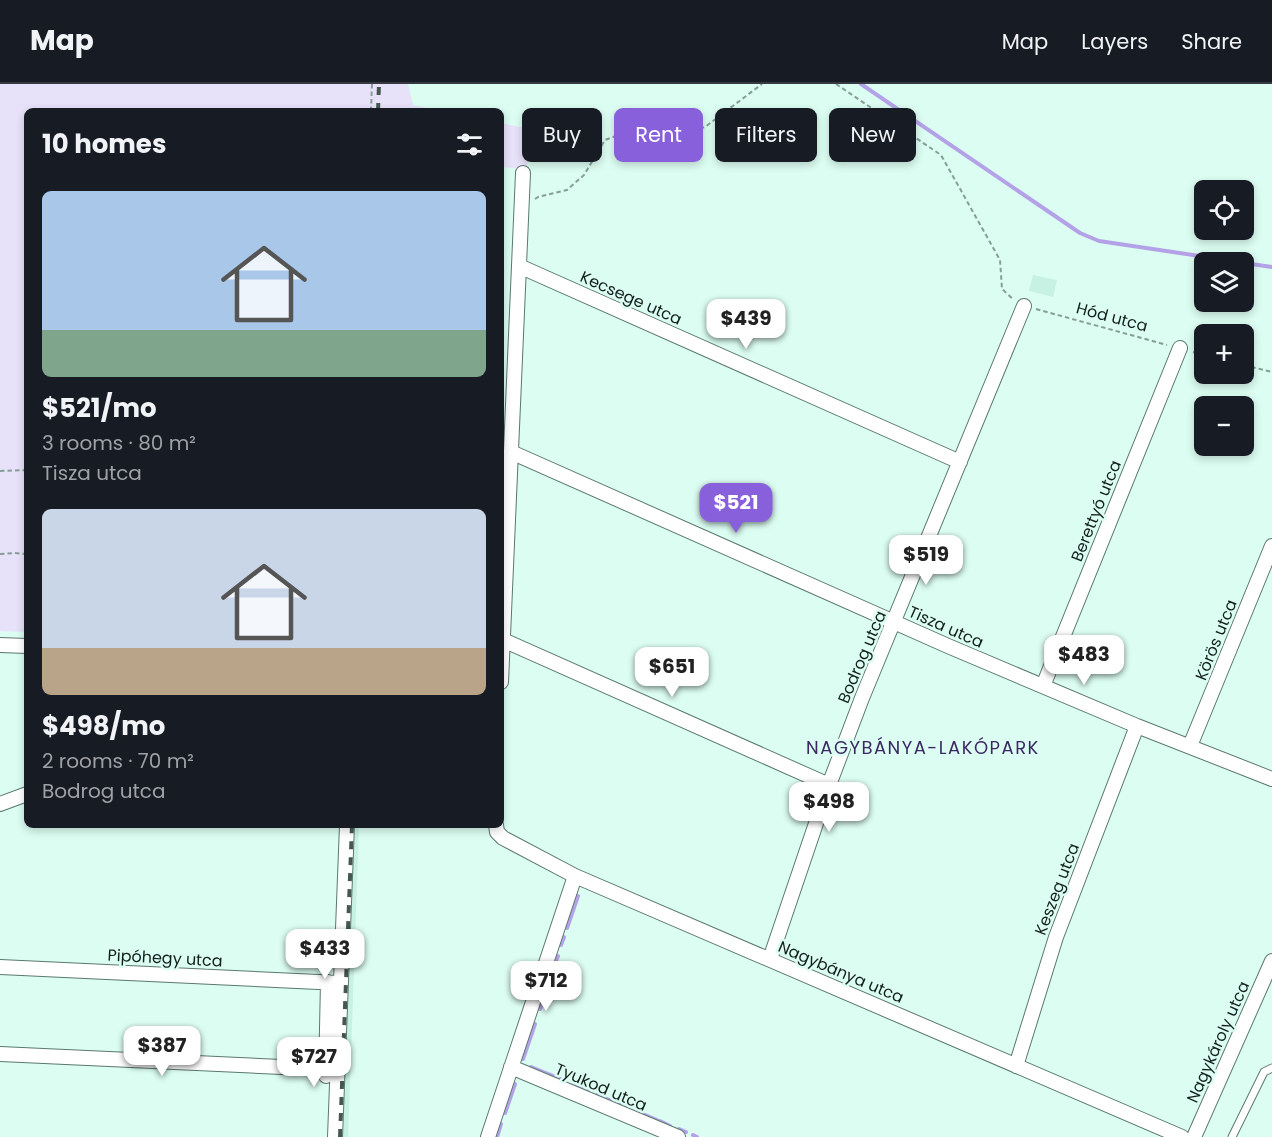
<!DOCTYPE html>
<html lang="en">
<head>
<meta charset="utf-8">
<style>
	:root { --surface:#171b24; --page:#20242c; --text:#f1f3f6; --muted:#9ea1a6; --line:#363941; --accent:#8860db }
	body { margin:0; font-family:Poppins,sans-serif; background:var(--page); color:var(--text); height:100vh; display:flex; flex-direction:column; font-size:22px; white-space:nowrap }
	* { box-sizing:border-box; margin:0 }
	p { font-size:20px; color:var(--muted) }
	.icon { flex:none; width:33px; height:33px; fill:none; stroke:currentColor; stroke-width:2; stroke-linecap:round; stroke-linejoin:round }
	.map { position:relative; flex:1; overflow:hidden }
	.panel { position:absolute; left:24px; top:24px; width:480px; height:720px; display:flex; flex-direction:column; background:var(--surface); border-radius:9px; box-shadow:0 3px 9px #0003 }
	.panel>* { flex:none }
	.banner { position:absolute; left:522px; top:24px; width:570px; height:54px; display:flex; gap:12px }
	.fabs { position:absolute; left:1194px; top:96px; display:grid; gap:12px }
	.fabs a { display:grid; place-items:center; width:60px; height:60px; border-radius:9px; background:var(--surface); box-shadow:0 3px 9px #0003; font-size:30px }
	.price { position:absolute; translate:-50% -51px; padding:0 14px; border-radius:12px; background:#fff; color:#222; font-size:20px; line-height:39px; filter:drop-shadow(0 2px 3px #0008) }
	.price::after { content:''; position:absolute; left:50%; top:36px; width:18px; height:14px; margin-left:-9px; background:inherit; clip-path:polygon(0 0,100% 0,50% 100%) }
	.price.on { background:var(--accent); color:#fff }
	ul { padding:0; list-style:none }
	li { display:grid; align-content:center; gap:12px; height:318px; padding:0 18px }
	li span { display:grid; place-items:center; height:186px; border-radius:9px; color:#555 }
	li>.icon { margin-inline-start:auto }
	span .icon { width:108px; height:108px; fill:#fffc; stroke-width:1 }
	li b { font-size:26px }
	h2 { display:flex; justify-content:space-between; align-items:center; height:72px; padding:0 18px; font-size:26px }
	.tag { padding:0 21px; border-radius:9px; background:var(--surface); box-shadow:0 3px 9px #0003; font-size:21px; line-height:54px }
	.tag.on { background:var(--accent); color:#fff }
	header { display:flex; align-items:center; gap:36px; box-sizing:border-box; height:84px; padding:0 30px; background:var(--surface); border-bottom:2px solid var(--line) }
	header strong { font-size:28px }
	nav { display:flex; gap:33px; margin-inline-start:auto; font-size:21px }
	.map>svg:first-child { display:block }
	.built { fill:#c7f1e3 }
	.green { fill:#e7e2f9 }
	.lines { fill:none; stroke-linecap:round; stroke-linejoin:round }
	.stream { stroke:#b4a2e8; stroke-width:4 }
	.service-casing { stroke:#5a786f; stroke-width:9 }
	.minor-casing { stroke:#5a786f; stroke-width:16 }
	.path { stroke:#869e97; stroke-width:2; stroke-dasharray:4.5 3; stroke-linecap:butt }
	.service { stroke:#fff; stroke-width:7 }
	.minor { stroke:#fff; stroke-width:14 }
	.rail { stroke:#465752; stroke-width:4; stroke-dasharray:8 8; stroke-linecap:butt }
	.labels { text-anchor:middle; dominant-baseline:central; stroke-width:5; stroke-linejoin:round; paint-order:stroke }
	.street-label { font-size:16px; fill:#131f1c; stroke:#dcfdf2 }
	.neighbourhood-label { font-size:18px; letter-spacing:1.5px; fill:#3b2863; stroke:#dcfdf2 }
</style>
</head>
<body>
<header>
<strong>Map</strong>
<nav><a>Map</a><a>Layers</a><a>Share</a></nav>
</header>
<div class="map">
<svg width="1272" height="1053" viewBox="0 0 1272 1053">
	<rect width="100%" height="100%" fill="#dcfdf2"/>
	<path class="built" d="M 1033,191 L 1057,196 L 1053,213 L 1029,207 Z
		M 344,741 L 359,741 L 348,1053 L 333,1053 Z"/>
	<path class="green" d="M 0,0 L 408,0 L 413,21 L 441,27 L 27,27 L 27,548 L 0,547 Z
		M 501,39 L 530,45 L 527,85 L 501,83 Z"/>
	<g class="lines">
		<path class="stream" d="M 861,0 L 1080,149 L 1099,157 L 1240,178
			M 1244,179 L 1272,183
			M 567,844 L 578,812
			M 561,861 L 564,853
			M 554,882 L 558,872
			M 540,925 L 546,908
			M 523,975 L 535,940
			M 531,983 L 563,996
			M 573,1001 L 589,1007
			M 597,1011 L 627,1023
			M 638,1028 L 657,1036
			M 505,1029 L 515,1000
			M 660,1037 L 670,1042
			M 679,1045 L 686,1048
			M 693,1051 L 697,1053
			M 497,1053 L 501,1040"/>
		<defs>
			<path id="service" d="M 1232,1053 L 1264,988 L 1272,984"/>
			<path id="minor" d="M 519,182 L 960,378
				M 511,368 L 948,562 L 1137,642 L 1272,695
				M 503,556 L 829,701
				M 0,561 L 27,562
				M 501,598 L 523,89
				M 1043,602 L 1180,264
				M 1190,662 L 1272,462
				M 0,720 L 27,710
				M 496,741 L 497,748 L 503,754 L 575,792 L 1182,1053
				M 770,875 L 829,701 L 862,614 L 1024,222
				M 0,883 L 340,899
				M 0,970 L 325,985
				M 1016,982 L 1056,853 L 1137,642
				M 511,983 L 678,1053
				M 326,992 L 328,898
				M 335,1053 L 347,741
				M 488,1053 L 575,792
				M 1194,1053 L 1272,877"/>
		</defs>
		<use href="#service" class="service-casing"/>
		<use href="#minor" class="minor-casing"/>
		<path class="path" d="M 836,0 L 941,71 L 1000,176 L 1002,205 L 1014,216
			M 371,27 L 372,0
			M 535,115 L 538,113 L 567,106 L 584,91 L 605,56 L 633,46 L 675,52 L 705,43 L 762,0
			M 1036,225 L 1167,261
			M 1193,268 L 1204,271
			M 1244,281 L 1272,288
			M 0,387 L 27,386
			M 0,470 L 14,469 L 27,470
			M 452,741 L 484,743"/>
		<use href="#service" class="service"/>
		<use href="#minor" class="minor"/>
		<path class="rail" d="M 378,27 L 379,0
			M 340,1053 L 352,741"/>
	</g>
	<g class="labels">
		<g class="street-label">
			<text transform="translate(631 214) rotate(24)">Kecsege utca</text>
			<text transform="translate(1112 233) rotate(15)">Hód utca</text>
			<text transform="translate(1096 427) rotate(-68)">Berettyó utca</text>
			<text transform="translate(946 543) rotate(24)">Tisza utca</text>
			<text transform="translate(1216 556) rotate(-68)">Körös utca</text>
			<text transform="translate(862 573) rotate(-67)">Bodrog utca</text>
			<text transform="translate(1057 805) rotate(-69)">Keszeg utca</text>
			<text transform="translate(165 874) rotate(3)">Pipóhegy utca</text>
			<text transform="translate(841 888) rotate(23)">Nagybánya utca</text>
			<text transform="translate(1218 958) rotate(-66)">Nagykároly utca</text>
			<text transform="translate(601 1003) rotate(23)">Tyukod utca</text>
		</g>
		<g class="neighbourhood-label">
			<text x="923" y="663">NAGYBÁNYA-LAKÓPARK</text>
		</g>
	</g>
</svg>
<div class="fabs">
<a><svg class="icon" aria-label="locate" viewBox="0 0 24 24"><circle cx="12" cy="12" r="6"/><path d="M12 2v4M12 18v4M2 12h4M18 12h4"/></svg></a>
<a><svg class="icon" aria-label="layers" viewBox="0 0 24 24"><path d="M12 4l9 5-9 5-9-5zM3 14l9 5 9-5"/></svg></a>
<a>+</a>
<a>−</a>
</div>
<b class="price" style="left:746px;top:266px">$439</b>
<b class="price on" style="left:736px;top:450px">$521</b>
<b class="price" style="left:926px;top:502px">$519</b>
<b class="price" style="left:1084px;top:602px">$483</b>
<b class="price" style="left:672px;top:614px">$651</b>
<b class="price" style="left:829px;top:749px">$498</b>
<b class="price" style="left:325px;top:896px">$433</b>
<b class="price" style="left:546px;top:928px">$712</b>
<b class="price" style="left:162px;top:993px">$387</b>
<b class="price" style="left:314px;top:1004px">$727</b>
<div class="banner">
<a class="tag">Buy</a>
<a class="tag on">Rent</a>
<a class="tag">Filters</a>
<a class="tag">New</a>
</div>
<section class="panel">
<h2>10 homes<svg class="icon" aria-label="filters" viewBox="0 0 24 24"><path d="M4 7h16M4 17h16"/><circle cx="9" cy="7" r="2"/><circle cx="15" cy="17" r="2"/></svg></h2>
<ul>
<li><span style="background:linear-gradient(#a9c7e8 75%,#7fa58c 0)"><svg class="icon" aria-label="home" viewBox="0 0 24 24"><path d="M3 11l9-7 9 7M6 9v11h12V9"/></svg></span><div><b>$521/mo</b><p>3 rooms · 80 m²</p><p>Tisza utca</p></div></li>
<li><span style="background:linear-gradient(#c9d6e8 75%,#b9a48a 0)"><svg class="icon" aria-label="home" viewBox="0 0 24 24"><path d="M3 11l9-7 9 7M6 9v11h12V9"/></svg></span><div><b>$498/mo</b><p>2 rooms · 70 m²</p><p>Bodrog utca</p></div></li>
</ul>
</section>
</div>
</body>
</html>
